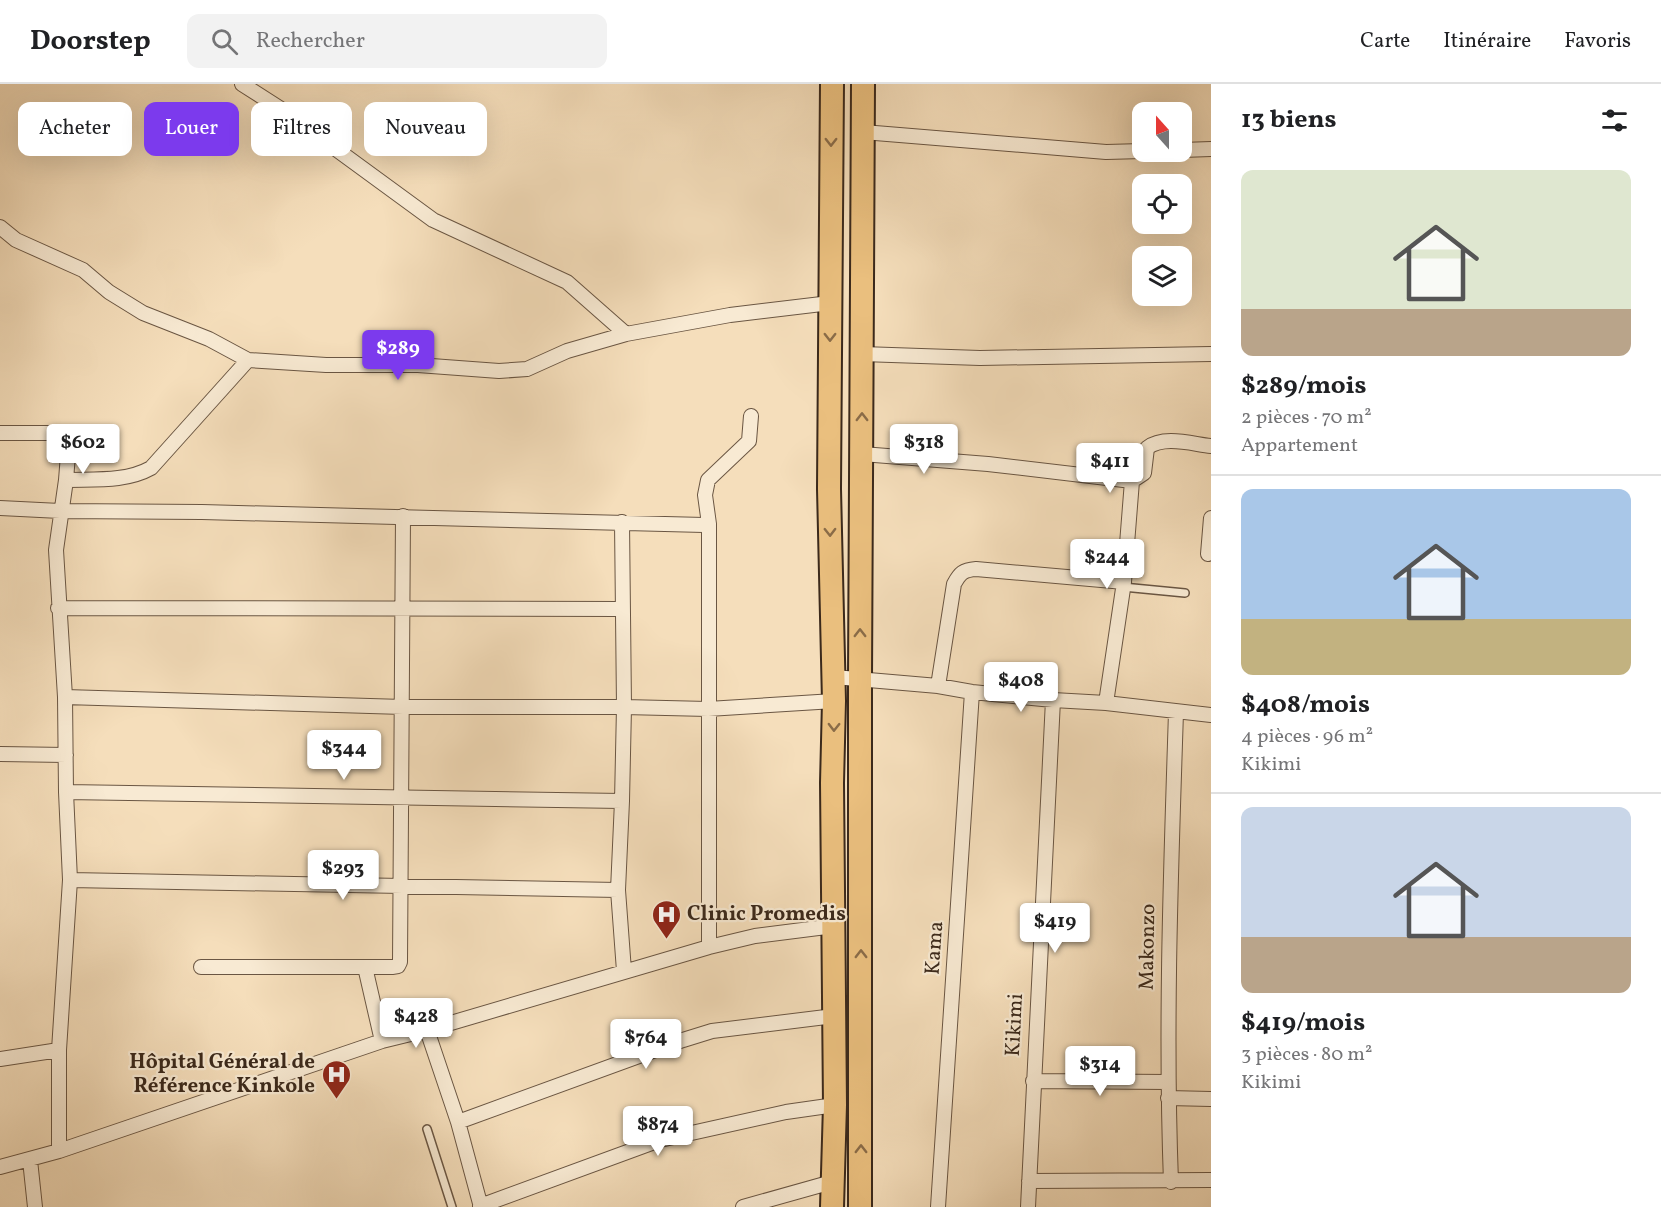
<!DOCTYPE html>
<html lang="fr">
<head>
<meta charset="utf-8">
<style>
	:root { --surface:#fff; --page:#f2f2f2; --text:#202124; --muted:#757577; --line:#e0e0e0; --accent:#7c3aed }
	body { margin:0; font-family:Vollkorn,serif; background:var(--page); color:var(--text); height:100vh; display:flex; flex-direction:column; font-size:22px; white-space:nowrap }
	* { box-sizing:border-box; margin:0 }
	p { font-size:20px; color:var(--muted) }
	.icon { flex:none; width:33px; height:33px; fill:none; stroke:currentColor; stroke-width:2; stroke-linecap:round; stroke-linejoin:round }
	.map { position:relative; flex:1; overflow:hidden }
	.sheet { display:flex; flex-direction:column; background:var(--surface); width:450px }
	.sheet>* { flex:none }
	.hud { position:absolute; left:18px; top:18px; width:570px; height:54px; display:flex; gap:12px }
	.needle { width:39px; rotate:339deg }
	.tools { position:absolute; left:1132px; top:18px; display:grid; gap:12px }
	.tools a { display:grid; place-items:center; width:60px; height:60px; border-radius:12px; background:var(--surface); box-shadow:0 6px 24px #0002; font-size:30px }
	.price { position:absolute; translate:-50% -51px; padding:0 14px; border-radius:6px; background:#fff; color:#222; font-size:20px; line-height:39px; filter:drop-shadow(0 2px 3px #0008) }
	.price::after { content:''; position:absolute; left:50%; top:36px; width:18px; height:14px; margin-left:-9px; background:inherit; clip-path:polygon(0 0,100% 0,50% 100%) }
	.price.current { background:var(--accent); color:#fff }
	ul { padding:0; list-style:none }
	li { display:grid; align-content:center; gap:12px; height:318px; padding:0 30px }
	li+li { border-top:2px solid var(--line) }
	li span { display:grid; place-items:center; height:186px; border-radius:12px; color:#555 }
	li>.icon { margin-inline-start:auto }
	span .icon { width:108px; height:108px; fill:#fffc; stroke-width:1 }
	li b { font-size:26px }
	h2 { display:flex; justify-content:space-between; align-items:center; height:72px; padding:0 30px; font-size:26px }
	.pill { padding:0 21px; border-radius:12px; background:var(--surface); box-shadow:0 6px 24px #0002; font-size:21px; line-height:54px }
	.pill.current { background:var(--accent); color:#fff }
	header { display:flex; align-items:center; gap:36px; box-sizing:border-box; height:84px; padding:0 30px; background:var(--surface); border-bottom:2px solid var(--line) }
	header strong { font-size:28px }
	nav { display:flex; gap:33px; margin-inline-start:auto; font-size:21px }
	.search { width:420px; height:54px; background:var(--page); display:flex; align-items:center; gap:15px; box-sizing:border-box; padding:0 21px; border-radius:12px; color:var(--muted); font-size:22px }
	main { display:flex; flex:1; min-height:0 }
	.map>svg:first-child { display:block }
	.lines { fill:none; stroke-linecap:round; stroke-linejoin:round }
	.service-casing { stroke:#6a5643; stroke-width:10 }
	.minor-casing { stroke:#6a5643; stroke-width:16 }
	.trunk-casing { stroke:#3b291b; stroke-width:26 }
	.service { stroke:#f8ead3; stroke-width:7 }
	.minor { stroke:#f8ead3; stroke-width:14 }
	.trunk { stroke:#eabf7e; stroke-width:22 }
	.oneway { stroke:#8a6c48 }
	.labels { text-anchor:middle; dominant-baseline:central; stroke-width:4.5; stroke-linejoin:round; paint-order:stroke }
	.poi-label { font-size:21px; font-weight:bold; fill:#3b291b; stroke:#f8ead3; text-anchor:start }
	.street-label { font-size:21px; fill:#3b291b; stroke:#f8ead3 }
</style>
</head>
<body>
<header>
<strong>Doorstep</strong>
<div class="search"><svg class="icon" aria-label="search" viewBox="0 0 24 24"><circle cx="10" cy="10" r="6"/><path d="M15 15l6 6"/></svg>Rechercher</div>
<nav><a>Carte</a><a>Itinéraire</a><a>Favoris</a></nav>
</header>
<main>
<div class="map">
<svg width="1211" height="1123" viewBox="0 0 1211 1123">
	<rect width="100%" height="100%" fill="#f5debb"/>
	<filter id="stains"><feTurbulence type="fractalNoise" baseFrequency=".00333" numOctaves="4"/><feColorMatrix values="0 0 0 0 .2 0 0 0 0 .09 0 0 0 0 .02 0 0 0 .5 -.17"/></filter>
	<radialGradient id="worn" r=".72"><stop offset=".6" stop-color="#630" stop-opacity="0"/><stop offset="1" stop-color="#630" stop-opacity=".3"/></radialGradient>
	<g class="lines">
		<defs>
			<path id="service" d="M 1123,503 L 1185,509
				M 427,1045 L 452,1123"/>
			<path id="minor" d="M 242,0 L 284,27 L 433,136 L 567,198 L 626,250
				M 863,48 L 1106,68 L 1143,67
				M 1182,66 L 1211,65
				M 0,143 L 16,156 L 83,186 L 109,208 L 143,229 L 209,255 L 248,276 L 326,281 L 418,281 L 499,287 L 527,285 L 567,267 L 626,250 L 730,231 L 830,219
				M 862,270 L 980,274 L 1211,270
				M 0,349 L 59,349 L 66,350 L 69,358 L 66,396 L 56,466 L 65,613 L 66,708 L 70,796 L 59,966 L 59,1067
				M 862,370 L 988,380 L 1132,397 L 1144,389 L 1147,364 C 1164,351 1192,360 1211,362
				M 66,396 C 95,395 126,398 151,384 L 248,276
				M 0,424 L 60,427 L 202,428 L 704,441 L 709,440 L 705,411 L 708,396 L 749,357 L 751,332
				M 622,438 L 624,623 L 622,717 L 618,806 L 624,887
				M 709,440 L 709,863
				M 1208,470 L 1211,434
				M 58,524 L 623,525
				M 834,593 L 938,602 L 972,608 L 1053,616 L 1106,619 L 1211,631
				M 938,602 L 954,500 C 960,489 963,486 976,485 L 1124,498
				M 65,613 L 403,623 L 624,623 L 708,625 L 834,617
				M 1106,619 L 1124,498 L 1132,397
				M 0,670 L 66,671
				M 66,708 L 622,717
				M 70,796 L 618,806
				M 201,883 L 392,883 L 398,882 L 400,878 L 403,432
				M 365,883 L 382,957
				M 427,946 L 458,1038 L 481,1123
				M 0,975 L 59,966
				M 1033,997 L 1168,998
				M 1168,1014 L 1211,1015
				M 458,1038 L 683,956 L 712,947 L 834,932
				M 30,1076 L 35,1123
				M 0,1083 L 59,1067 L 382,957 L 427,946 L 709,863 L 755,852 L 834,842
				M 1029,1097 L 1211,1096
				M 1171,1098 C 1165,941 1171,784 1176,628
				M 480,1122 L 660,1056 L 786,1028 L 835,1021
				M 743,1123 L 832,1098
				M 938,1123 L 972,608
				M 1028,1123 L 1053,616"/>
			<path id="trunk" d="M 832,1123 L 835,1021 L 832,699 L 834,617 L 829,405 L 832,0
				M 860,1123 L 860,594 L 863,0"/>
		</defs>
		<use href="#service" class="service-casing"/>
		<use href="#minor" class="minor-casing"/>
		<use href="#trunk" class="trunk-casing"/>
		<use href="#service" class="service"/>
		<use href="#minor" class="minor"/>
		<use href="#trunk" class="trunk"/>
	</g>
	<defs><path id="oneway-chevron" d="M-2-3.5L2.5 0L-2 3.5" fill="none" stroke-width="1.6" stroke-linecap="round" stroke-linejoin="round" transform="scale(1.5)"/></defs>
	<g class="oneway">
		<use href="#oneway-chevron" transform="translate(831 58) rotate(90)"/>
		<use href="#oneway-chevron" transform="translate(830 253) rotate(90)"/>
		<use href="#oneway-chevron" transform="translate(862 333) rotate(-90)"/>
		<use href="#oneway-chevron" transform="translate(830 448) rotate(89)"/>
		<use href="#oneway-chevron" transform="translate(860 549) rotate(-90)"/>
		<use href="#oneway-chevron" transform="translate(834 643) rotate(91)"/>
		<use href="#oneway-chevron" transform="translate(861 870) rotate(-90)"/>
		<use href="#oneway-chevron" transform="translate(861 1065) rotate(-90)"/>
	</g>
	<defs>
		<symbol id="hospital-pin" viewBox="-11 -11 22 30"><path d="M0 17L-7.5 6A9.5 9.5 0 1 1 7.5 6Z" fill="#8f2418" stroke="#f8ead3"/><path d="M-5-5h3v3.5h4V-5h3V5h-3V1.5h-4V5h-3Z" fill="#fff"/></symbol>
	</defs>
	<g fill-rule="evenodd">
		<use href="#hospital-pin" x="650" y="814" width="33" height="45"/>
		<use href="#hospital-pin" x="320" y="974" width="33" height="45"/>
	</g>
	<g class="labels">
		<g class="poi-label">
			<text x="687" y="830">Clinic Promedis</text>
			<text x="315" y="978" text-anchor="end">Hôpital Général de<tspan x="315" dy="24">Référence Kinkole</tspan></text>
		</g>
		<g class="street-label">
			<text transform="translate(1148 863) rotate(-89)">Makonzo</text>
			<text transform="translate(935 864) rotate(-86)">Kama</text>
			<text transform="translate(1015 941) rotate(-87)">Kikimi</text>
		</g>
	</g>
	<rect width="100%" height="100%" filter="url(#stains)"/>
	<rect width="100%" height="100%" fill="url(#worn)"/>
</svg>
<div class="tools">
<a><svg class="needle" viewBox="-14 -14 28 28"><path d="M0-13l5 13h-10z" fill="#e53935"/><path d="M0 13l5-13h-10z" fill="#757577"/></svg></a>
<a><svg class="icon" aria-label="locate" viewBox="0 0 24 24"><circle cx="12" cy="12" r="6"/><path d="M12 2v4M12 18v4M2 12h4M18 12h4"/></svg></a>
<a><svg class="icon" aria-label="layers" viewBox="0 0 24 24"><path d="M12 4l9 5-9 5-9-5zM3 14l9 5 9-5"/></svg></a>
</div>
<b class="price current" style="left:398px;top:297px">$289</b>
<b class="price" style="left:83px;top:391px">$602</b>
<b class="price" style="left:924px;top:391px">$318</b>
<b class="price" style="left:1110px;top:410px">$411</b>
<b class="price" style="left:1107px;top:506px">$244</b>
<b class="price" style="left:1021px;top:629px">$408</b>
<b class="price" style="left:344px;top:697px">$344</b>
<b class="price" style="left:343px;top:817px">$293</b>
<b class="price" style="left:1055px;top:870px">$419</b>
<b class="price" style="left:416px;top:965px">$428</b>
<b class="price" style="left:646px;top:986px">$764</b>
<b class="price" style="left:1100px;top:1013px">$314</b>
<b class="price" style="left:658px;top:1073px">$874</b>
<div class="hud">
<a class="pill">Acheter</a>
<a class="pill current">Louer</a>
<a class="pill">Filtres</a>
<a class="pill">Nouveau</a>
</div>
</div>
<section class="sheet">
<h2>13 biens<svg class="icon" aria-label="filters" viewBox="0 0 24 24"><path d="M4 7h16M4 17h16"/><circle cx="9" cy="7" r="2"/><circle cx="15" cy="17" r="2"/></svg></h2>
<ul>
<li><span style="background:linear-gradient(#dfe7d0 75%,#b9a48a 0)"><svg class="icon" aria-label="home" viewBox="0 0 24 24"><path d="M3 11l9-7 9 7M6 9v11h12V9"/></svg></span><div><b>$289/mois</b><p>2 pièces · 70 m²</p><p>Appartement</p></div></li>
<li><span style="background:linear-gradient(#a9c7e8 70%,#c2b280 0)"><svg class="icon" aria-label="home" viewBox="0 0 24 24"><path d="M3 11l9-7 9 7M6 9v11h12V9"/></svg></span><div><b>$408/mois</b><p>4 pièces · 96 m²</p><p>Kikimi</p></div></li>
<li><span style="background:linear-gradient(#c9d6e8 70%,#b9a48a 0)"><svg class="icon" aria-label="home" viewBox="0 0 24 24"><path d="M3 11l9-7 9 7M6 9v11h12V9"/></svg></span><div><b>$419/mois</b><p>3 pièces · 80 m²</p><p>Kikimi</p></div></li>
</ul>
</section>
</main>
</body>
</html>
